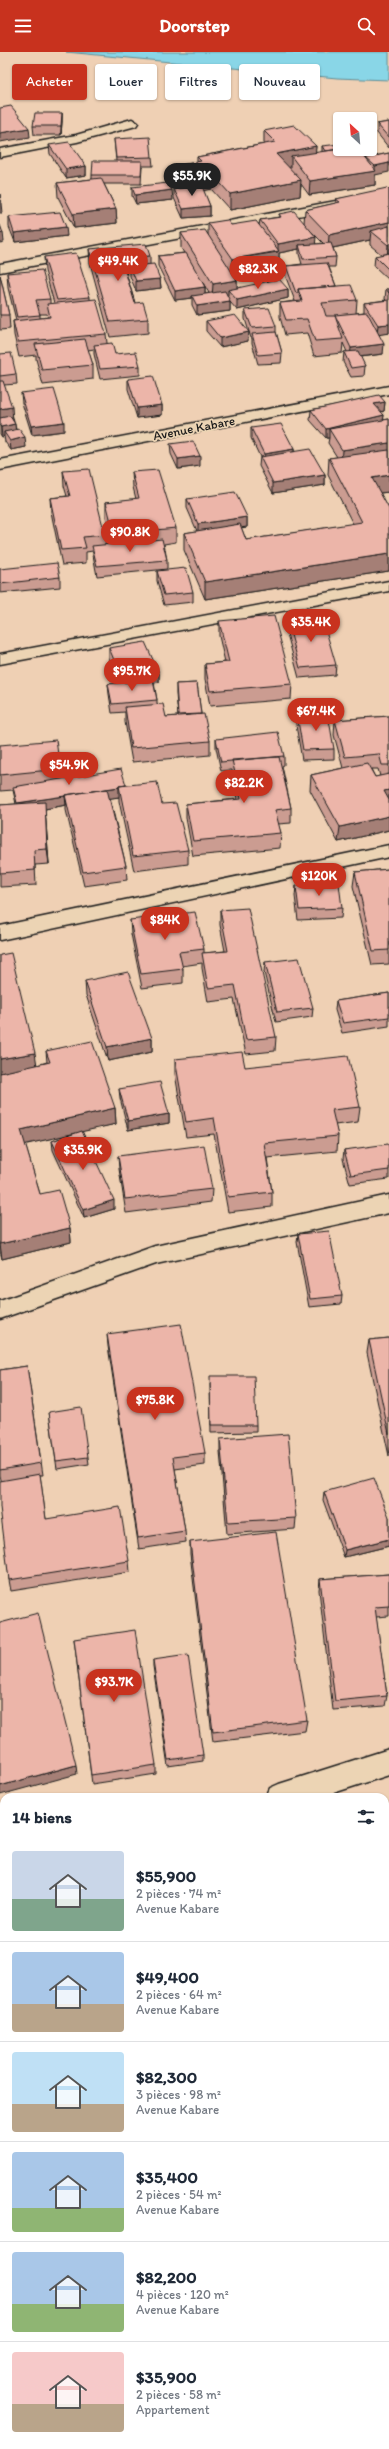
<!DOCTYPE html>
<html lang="fr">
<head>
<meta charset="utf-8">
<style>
	:root { --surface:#fff; --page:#f6f6f7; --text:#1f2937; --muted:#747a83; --line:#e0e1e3; --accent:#c8321e }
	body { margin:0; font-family:Itim,sans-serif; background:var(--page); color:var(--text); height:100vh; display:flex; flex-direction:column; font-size:15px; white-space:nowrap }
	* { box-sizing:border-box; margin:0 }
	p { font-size:13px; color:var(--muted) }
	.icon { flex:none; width:22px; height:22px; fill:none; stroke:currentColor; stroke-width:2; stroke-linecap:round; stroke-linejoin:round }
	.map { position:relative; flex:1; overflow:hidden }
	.details { position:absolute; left:0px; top:1741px; width:389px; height:656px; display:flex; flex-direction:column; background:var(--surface); border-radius:12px 12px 0 0; box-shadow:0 1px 3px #0004 }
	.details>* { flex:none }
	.banner { position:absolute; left:12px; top:12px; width:365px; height:36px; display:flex; gap:8px }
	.needle { width:26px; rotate:334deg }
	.tools { position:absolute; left:333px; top:60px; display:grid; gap:8px }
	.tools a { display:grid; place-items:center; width:44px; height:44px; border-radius:4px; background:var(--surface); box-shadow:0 1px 3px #0004; font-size:20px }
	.price { position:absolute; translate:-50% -34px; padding:0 9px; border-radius:14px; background:var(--accent); color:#fff; font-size:13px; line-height:26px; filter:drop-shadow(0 1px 2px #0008) }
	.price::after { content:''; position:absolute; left:50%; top:24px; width:12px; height:9px; margin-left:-6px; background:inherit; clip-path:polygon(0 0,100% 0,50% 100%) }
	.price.on { background:#222; color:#fff }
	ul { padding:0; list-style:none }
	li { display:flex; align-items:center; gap:12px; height:100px; padding:0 12px }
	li+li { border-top:1px solid var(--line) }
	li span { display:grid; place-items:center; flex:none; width:112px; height:80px; border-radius:4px; color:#555 }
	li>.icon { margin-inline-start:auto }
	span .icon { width:48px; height:48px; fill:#fffc; stroke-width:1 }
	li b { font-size:17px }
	h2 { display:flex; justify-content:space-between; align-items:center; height:48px; padding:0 12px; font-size:17px }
	.chip { padding:0 14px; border-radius:4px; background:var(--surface); box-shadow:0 1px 3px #0004; font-size:14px; line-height:36px }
	.chip.on { background:var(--accent); color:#fff }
	header { display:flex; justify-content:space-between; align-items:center; height:52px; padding:0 12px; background:var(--accent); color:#fff; font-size:18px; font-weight:700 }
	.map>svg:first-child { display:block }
	.water { fill:#89d6e7; stroke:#5d8c96 }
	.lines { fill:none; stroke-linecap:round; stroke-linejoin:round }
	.minor-casing { stroke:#1c1c1c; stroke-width:3 }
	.minor { fill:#ecd4b4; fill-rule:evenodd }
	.wall { fill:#cb9c91; stroke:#1c1c1c; fill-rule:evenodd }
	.shaded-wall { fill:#a57f76; stroke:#1c1c1c }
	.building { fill:#ecb5a9; stroke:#1c1c1c }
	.labels { text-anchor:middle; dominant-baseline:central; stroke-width:3.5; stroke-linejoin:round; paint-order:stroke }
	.far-street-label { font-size:13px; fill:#1c1c1c; stroke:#ecd4b4 }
</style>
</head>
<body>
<header><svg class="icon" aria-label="menu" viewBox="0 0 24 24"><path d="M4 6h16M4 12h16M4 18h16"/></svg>Doorstep<svg class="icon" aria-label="search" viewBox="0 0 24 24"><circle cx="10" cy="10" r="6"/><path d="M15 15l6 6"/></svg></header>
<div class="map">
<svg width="389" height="2397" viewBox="0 0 389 2397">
	<rect width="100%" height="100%" fill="#efd0b4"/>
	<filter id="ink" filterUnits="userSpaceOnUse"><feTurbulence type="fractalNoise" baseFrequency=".025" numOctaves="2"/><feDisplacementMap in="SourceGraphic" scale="8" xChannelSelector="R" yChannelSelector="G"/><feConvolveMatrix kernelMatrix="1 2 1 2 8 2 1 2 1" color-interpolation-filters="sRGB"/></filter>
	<g filter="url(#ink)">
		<path class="water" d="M 66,0 L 389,0 L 389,28 L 337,26 Z"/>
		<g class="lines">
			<defs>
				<path id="minor" d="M 132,67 L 138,71 L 136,74 L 77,90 L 0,105 L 0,97 L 76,83 Z
					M 389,139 L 389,147 L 0,220 L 0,212 Z
					M 389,334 L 389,342 L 0,418 L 0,408 Z
					M 389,529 L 389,539 L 0,612 L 0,602 Z
					M 389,793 L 389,805 L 0,888 L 0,874 Z
					M 389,1143 L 389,1161 L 156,1212 L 0,1267 L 0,1249 L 155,1194 Z
					M 389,1697 L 389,1723 L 321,1745 L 266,1745 L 270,1736 L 279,1732 Z
					M 4,1823 L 4,1851 L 0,1853 L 0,1825 Z"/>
			</defs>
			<use href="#minor" class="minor-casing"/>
			<use href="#minor" class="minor"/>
		</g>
		<path class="wall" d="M 62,61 L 62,70 L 61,83 L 34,83 L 33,74 Z
			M 389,70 L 389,96 L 377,81 L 377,72 Z
			M 264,79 L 316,94 L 315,101 L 322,100 L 322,94 L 366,107 L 366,106 L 389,101 L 375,123 L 375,133 L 309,143 L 301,132 L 300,144 L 230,158 L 211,137 L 203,138 L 210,154 L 210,164 L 183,166 L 174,146 L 174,137 L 182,136 L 176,130 L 176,114 L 197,110 L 197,105 L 264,92 Z
			M 114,87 L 152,105 L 153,114 L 142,114 L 141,132 L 104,132 L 116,157 L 117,171 L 74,176 L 58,145 L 57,131 L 92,127 L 92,123 L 116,109 Z
			M 49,93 L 86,114 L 86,123 L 66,126 L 50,102 Z
			M 132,135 L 173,148 L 136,152 L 132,144 Z
			M 389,138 L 389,228 L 374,214 L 375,204 L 382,203 L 370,193 L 370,188 L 333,196 L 336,205 L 335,215 L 329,215 L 336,234 L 357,248 L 356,261 L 364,260 L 364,251 L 386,248 L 385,247 L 386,237 L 389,237 L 389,281 L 379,282 L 383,302 L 360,305 L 365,314 L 364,324 L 351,325 L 343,310 L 344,300 L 347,300 L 343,291 L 342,301 L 314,304 L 307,281 L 285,283 L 280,265 L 280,251 L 295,249 L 285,223 L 286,214 L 302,212 L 299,202 L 299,197 L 279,201 L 279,214 L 233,221 L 237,228 L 237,236 L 288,237 L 288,246 L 237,258 L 230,250 L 230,259 L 197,263 L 192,253 L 192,246 L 175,248 L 158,214 L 158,204 L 184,201 L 181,196 L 181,181 L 208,183 L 208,171 L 231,173 L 259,173 L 260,168 L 279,165 L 279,162 L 304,171 L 305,158 L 336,151 L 336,147 ZM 310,178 L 323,191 L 316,192 ZM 203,231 L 209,241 L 205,242 L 205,235 Z
			M 0,142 L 2,161 L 0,161 Z
			M 9,165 L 67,184 L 15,190 L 9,175 Z
			M 89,197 L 150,204 L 150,212 L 160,227 L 161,236 L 136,239 L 130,224 L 130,220 L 126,220 L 135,251 L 148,267 L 148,281 L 110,285 L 90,211 Z
			M 44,205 L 90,245 L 90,248 L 106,282 L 107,291 L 115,302 L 140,314 L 140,323 L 100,327 L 94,302 L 94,297 L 88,298 L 93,313 L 93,327 L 43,333 L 36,307 L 36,303 L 19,305 L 14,283 L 13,269 L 16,268 L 8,236 L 7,221 L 50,247 L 50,252 L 54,251 L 45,219 ZM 40,262 L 47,262 L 48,265 L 40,266 Z
			M 0,223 L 9,263 L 10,277 L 0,278 Z
			M 245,258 L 276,274 L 276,280 L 282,301 L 281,311 L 258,312 L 252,291 L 252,286 L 251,286 L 245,267 Z
			M 206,269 L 248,289 L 220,295 L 206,279 Z
			M 0,302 L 16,322 L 17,332 L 4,333 L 16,377 L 26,395 L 11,398 L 5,390 L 4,384 L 2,385 L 0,382 Z
			M 128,327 L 162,353 L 162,363 L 137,366 L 128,337 Z
			M 21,341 L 64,379 L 32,383 L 22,351 Z
			M 385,350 L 384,359 L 381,360 L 384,363 L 383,368 L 389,367 L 389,440 L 380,441 L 389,457 L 389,519 L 205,547 L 184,498 L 184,481 L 197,479 L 187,456 L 187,447 L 247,465 L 247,475 L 241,475 L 246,488 L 353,472 L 328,423 L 329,406 L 337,405 L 328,391 L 329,386 L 326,386 L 310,368 L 311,358 Z
			M 251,376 L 294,397 L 294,399 L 325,423 L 325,433 L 273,441 L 259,414 L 260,405 L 251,386 Z
			M 170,392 L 200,414 L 178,417 L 171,402 Z
			M 63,419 L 105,483 L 106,492 L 113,492 L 106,465 L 106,450 L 136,447 L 133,435 L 132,420 L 176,476 L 176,490 L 164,492 L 167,508 L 167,517 L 97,524 L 93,503 L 93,499 L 86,500 L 86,511 L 62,513 L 51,460 L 50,446 L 67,444 L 64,434 Z
			M 0,517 L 60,525 L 60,535 L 0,541 Z
			M 157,519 L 193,540 L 193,550 L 164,553 L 157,529 Z
			M 287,568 L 336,613 L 335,623 L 299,626 L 286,578 Z
			M 219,569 L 292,632 L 291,647 L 210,654 L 205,627 L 205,612 L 225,610 L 219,584 Z
			M 109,596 L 159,621 L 159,630 L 154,631 L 157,648 L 157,652 L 166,665 L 178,664 L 176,642 L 176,632 L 197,631 L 201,662 L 210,689 L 210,703 L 132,710 L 125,670 L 125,660 L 112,661 L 109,642 L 108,632 L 120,631 L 109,606 Z
			M 297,663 L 334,697 L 334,707 L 302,708 L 296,673 Z
			M 389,664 L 389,778 L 338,790 L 310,738 L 311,723 L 343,716 L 334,683 L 335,668 ZM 371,717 L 378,717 L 380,724 L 375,725 Z
			M 216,687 L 284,704 L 284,713 L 282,714 L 291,756 L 291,771 L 278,772 L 281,781 L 280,796 L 193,804 L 186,766 L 186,752 L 237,747 L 232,723 L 232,718 L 221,719 L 216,696 Z
			M 0,693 L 60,717 L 61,727 L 126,733 L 162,752 L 188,798 L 188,812 L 134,819 L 119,749 L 119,745 L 110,746 L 126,814 L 127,828 L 84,834 L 66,758 L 66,753 L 45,757 L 49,812 L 35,813 L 36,833 L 0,835 L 0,753 L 16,752 L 13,738 L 0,739 Z
			M 389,817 L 389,912 L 372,913 L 353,834 L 355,820 Z
			M 296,834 L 342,856 L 341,866 L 298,868 L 295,844 Z
			M 220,858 L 276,985 L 275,999 L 246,1002 L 234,947 L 208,950 L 202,916 L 202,911 L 182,914 L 183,917 L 183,931 L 142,936 L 131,882 L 130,868 L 204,897 L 204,901 L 225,899 L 220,873 Z
			M 0,903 L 37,1013 L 47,1010 L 46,999 L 115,1056 L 116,1072 L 82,1079 L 114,1157 L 84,1166 L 53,1098 L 52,1089 L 81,1080 L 25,1092 L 40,1142 L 70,1176 L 71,1190 L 2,1207 L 0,1199 Z
			M 265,910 L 313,956 L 312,965 L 276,970 L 264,920 Z
			M 85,929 L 152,986 L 152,1000 L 108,1009 L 86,943 Z
			M 389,941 L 389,974 L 342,981 L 335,958 L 336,949 Z
			M 175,1007 L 245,1015 L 360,1055 L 358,1070 L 335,1073 L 338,1084 L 337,1099 L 267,1106 L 272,1140 L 272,1155 L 228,1160 L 214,1082 L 186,1085 L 175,1022 Z
			M 119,1037 L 169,1062 L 169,1071 L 128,1078 L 120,1046 Z
			M 389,1095 L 389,1127 L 350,1132 L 343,1107 L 344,1098 Z
			M 118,1104 L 212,1137 L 211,1150 L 126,1161 L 119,1117 Z
			M 298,1182 L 342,1244 L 341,1252 L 309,1255 L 297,1190 Z
			M 107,1282 L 205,1401 L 205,1413 L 175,1417 L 185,1479 L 186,1490 L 139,1497 L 108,1294 Z
			M 389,1286 L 389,1404 L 367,1301 L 369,1288 Z
			M 27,1314 L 43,1423 L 40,1423 L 46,1467 L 129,1509 L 130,1520 L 11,1539 L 9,1528 L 1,1428 L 0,1423 L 0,1318 Z
			M 210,1332 L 256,1373 L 256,1380 L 211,1381 Z
			M 49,1360 L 88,1405 L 89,1412 L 57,1417 Z
			M 220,1387 L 296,1466 L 295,1477 L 227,1482 L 220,1399 Z
			M 324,1440 L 389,1465 L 389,1494 L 344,1505 L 323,1448 Z
			M 190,1490 L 307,1668 L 305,1679 L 213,1690 L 190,1502 Z
			M 389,1522 L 389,1564 L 376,1565 L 387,1644 L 385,1654 L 333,1658 L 319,1538 L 320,1527 Z
			M 74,1587 L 156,1713 L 156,1722 L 92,1732 Z
			M 153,1608 L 203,1703 L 203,1709 L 168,1714 L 153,1614 Z
			M 389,1761 L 389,1907 L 385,1889 L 385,1762 Z
			M 389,1918 L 389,1937 L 386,1924 Z
			M 385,2009 L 389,2042 L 389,2074 L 385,2074 Z"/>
		<path class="shaded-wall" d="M 62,61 L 62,70 L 61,83 L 61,74 Z
			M 29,76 L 30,85 L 0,90 L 0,81 Z
			M 316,94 L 315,110 L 291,104 L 291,115 L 276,118 L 276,102 Z
			M 389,111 L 389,120 L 375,123 L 375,133 L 309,143 L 310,129 L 375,119 L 375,114 Z
			M 86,114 L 86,123 L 66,126 L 66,117 Z
			M 211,121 L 211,137 L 187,142 L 187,126 Z
			M 301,128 L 300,144 L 230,158 L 230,142 Z
			M 172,138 L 173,148 L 136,152 L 135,143 Z
			M 210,154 L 210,164 L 183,166 L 183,157 Z
			M 116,157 L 117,171 L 74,176 L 73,162 Z
			M 389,170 L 389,184 L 371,179 L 370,188 L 328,197 L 329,183 Z
			M 66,175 L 67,184 L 15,190 L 14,181 Z
			M 0,181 L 3,181 L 4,190 L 0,191 Z
			M 316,185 L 315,195 L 299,193 L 299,197 L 279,201 L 279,214 L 232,221 L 233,207 L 278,200 L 278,192 Z
			M 389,192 L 389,206 L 387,207 L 388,193 Z
			M 160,227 L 161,236 L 136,239 L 136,229 Z
			M 237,228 L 237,243 L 228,238 L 228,244 L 212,246 L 213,232 Z
			M 205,235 L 205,244 L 192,244 L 192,246 L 175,248 L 175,239 Z
			M 288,237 L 288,246 L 237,258 L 237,248 Z
			M 230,249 L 230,259 L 197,263 L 197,254 Z
			M 389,272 L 389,281 L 377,283 L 378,273 Z
			M 249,280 L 248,289 L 220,295 L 220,286 Z
			M 384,292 L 383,302 L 350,306 L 351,296 Z
			M 385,350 L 384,359 L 373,362 L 374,352 Z
			M 162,353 L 162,363 L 137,366 L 137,356 Z
			M 12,355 L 13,370 L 0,372 L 0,357 Z
			M 384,363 L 383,373 L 329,377 L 329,386 L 326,386 L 326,377 Z
			M 64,370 L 64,379 L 32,383 L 31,374 Z
			M 15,372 L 16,382 L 4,380 L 4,384 L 2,385 L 1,375 Z
			M 25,385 L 26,395 L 11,398 L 10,389 Z
			M 389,391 L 389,406 L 341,413 L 342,398 Z
			M 294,397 L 294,407 L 264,411 L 264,402 Z
			M 200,404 L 200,414 L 178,417 L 178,407 Z
			M 325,423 L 325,433 L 273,441 L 273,431 Z
			M 389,423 L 389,440 L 370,442 L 372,426 Z
			M 247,465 L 247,475 L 198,482 L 198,472 Z
			M 389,502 L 389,519 L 205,547 L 205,530 Z
			M 159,621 L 159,630 L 122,637 L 122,627 Z
			M 119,735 L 119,745 L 67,753 L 65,744 Z
			M 389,738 L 389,753 L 384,739 Z
			M 65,744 L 66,753 L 45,757 L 49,812 L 47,797 L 17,751 Z
			M 389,764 L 389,778 L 338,790 L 340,775 Z
			M 152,986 L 152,1000 L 108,1009 L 107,995 Z
			M 35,1001 L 37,1014 L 0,1021 L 0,1007 Z
			M 115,1056 L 116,1072 L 23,1093 L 21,1078 Z
			M 169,1062 L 169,1071 L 128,1078 L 128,1069 Z
			M 114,1148 L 114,1157 L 84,1166 L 83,1158 Z
			M 70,1176 L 71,1190 L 2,1207 L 0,1192 Z
			M 389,1487 L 389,1494 L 344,1505 L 345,1498 Z
			M 76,1713 L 77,1722 L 0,1743 L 0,1734 Z
			M 4,2287 L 4,2290 L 0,2291 L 0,2288 Z
			M 74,2393 L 76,2393 L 77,2397 L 75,2397 Z"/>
		<path class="building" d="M 11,54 L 29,76 L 0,81 L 0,56 Z
			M 35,61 L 62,61 L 61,74 L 33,74 Z
			M 389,70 L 389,86 L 377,72 Z
			M 294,73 L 316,94 L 276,102 L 301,128 L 230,142 L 211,121 L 187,126 L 176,114 L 201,109 L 197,105 L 275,90 L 264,79 Z
			M 150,85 L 152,105 L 116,106 L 114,87 Z
			M 69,90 L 86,114 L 66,117 L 49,93 Z
			M 340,92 L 340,97 L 325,99 L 322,94 Z
			M 340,97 L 358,97 L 376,119 L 310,129 L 291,104 Z
			M 389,101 L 389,111 L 375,114 L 366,106 Z
			M 93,109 L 142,109 L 141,123 L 92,123 Z
			M 101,126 L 116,157 L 73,162 L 57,131 Z
			M 168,131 L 172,138 L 135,143 L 132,135 Z
			M 202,134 L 210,154 L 183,157 L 174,137 Z
			M 387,136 L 389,138 L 389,170 L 329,183 L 305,158 L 340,150 L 336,147 Z
			M 294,159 L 316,185 L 278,192 L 260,168 L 281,165 L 279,162 Z
			M 60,160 L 66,175 L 14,181 L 9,165 Z
			M 227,168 L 231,173 L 256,169 L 279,199 L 233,207 L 208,171 Z
			M 0,173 L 3,181 L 0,181 Z
			M 389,174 L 389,192 L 388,193 L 371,179 Z
			M 205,178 L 237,228 L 213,232 L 181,181 Z
			M 331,191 L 336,205 L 303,207 L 299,193 Z
			M 146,192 L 150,204 L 121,206 L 135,251 L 143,250 L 148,267 L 110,270 L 89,197 Z
			M 76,201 L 90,245 L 57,248 L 44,205 Z
			M 186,201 L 205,235 L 175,239 L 158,204 Z
			M 389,201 L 389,218 L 375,204 Z
			M 327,211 L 336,234 L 298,237 L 298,241 L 296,241 L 286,214 Z
			M 154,212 L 160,227 L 136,229 L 130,214 Z
			M 42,218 L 50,247 L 36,248 L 40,263 L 17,265 L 7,221 Z
			M 0,223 L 9,263 L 0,263 Z
			M 279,227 L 288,237 L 237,248 L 228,238 Z
			M 351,233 L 357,248 L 322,251 L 326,264 L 335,264 L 343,287 L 315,289 L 307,267 L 286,268 L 280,251 L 302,249 L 298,237 Z
			M 386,237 L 389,237 L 389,241 Z
			M 225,239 L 230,249 L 197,254 L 192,244 Z
			M 96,247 L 106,282 L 18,290 L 13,269 L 50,265 L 47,252 Z
			M 389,248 L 389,272 L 378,273 L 364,251 Z
			M 269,256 L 276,274 L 252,276 L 245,258 Z
			M 367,260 L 384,292 L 351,296 L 335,263 Z
			M 235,263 L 249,280 L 220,286 L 206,269 Z
			M 276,280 L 282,301 L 258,303 L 252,282 Z
			M 85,287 L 93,313 L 42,318 L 35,292 Z
			M 112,291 L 115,302 L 136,300 L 140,314 L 100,317 L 94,293 Z
			M 358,299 L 365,314 L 351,316 L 344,300 Z
			M 11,301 L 16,322 L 0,324 L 0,302 Z
			M 153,324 L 162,353 L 137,356 L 128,327 Z
			M 0,329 L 3,329 L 12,355 L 0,357 Z
			M 54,337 L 64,370 L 31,374 L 21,341 Z
			M 379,343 L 385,350 L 374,352 L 384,363 L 326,377 L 311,358 Z
			M 10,364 L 15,372 L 1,375 L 0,374 L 0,366 Z
			M 389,367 L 389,391 L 342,398 L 329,377 Z
			M 281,372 L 294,397 L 264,402 L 251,376 Z
			M 19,377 L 25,385 L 10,389 L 4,380 Z
			M 193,389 L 200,404 L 178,407 L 170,392 Z
			M 310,397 L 325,423 L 273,431 L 260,405 Z
			M 389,398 L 389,423 L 372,426 L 389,457 L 389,502 L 205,530 L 184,481 L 240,472 L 246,488 L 362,470 L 329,406 Z
			M 89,417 L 105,483 L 83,485 L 86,496 L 61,498 L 50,446 L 70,444 L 63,419 Z
			M 158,418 L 176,476 L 114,482 L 106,450 L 139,446 L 132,420 Z
			M 235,440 L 247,465 L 198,472 L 187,447 Z
			M 162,487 L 167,508 L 97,514 L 92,494 Z
			M 57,511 L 60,525 L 0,532 L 0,517 Z
			M 186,516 L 193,540 L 164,543 L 157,519 Z
			M 274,564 L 292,632 L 210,639 L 205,612 L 229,610 L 219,569 Z
			M 322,565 L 336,613 L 300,616 L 287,568 Z
			M 145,590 L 159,621 L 122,627 L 109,596 Z
			M 153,628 L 157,648 L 112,652 L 108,632 Z
			M 197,631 L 201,662 L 178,663 L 176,632 Z
			M 163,652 L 166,665 L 204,662 L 210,689 L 131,696 L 125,655 Z
			M 328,662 L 334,697 L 303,698 L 297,663 Z
			M 389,664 L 389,713 L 382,713 L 379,702 L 345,705 L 335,668 Z
			M 278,680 L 284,704 L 221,710 L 216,687 Z
			M 56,688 L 60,717 L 0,723 L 0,693 Z
			M 279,705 L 291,756 L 275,758 L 281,781 L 193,789 L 186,752 L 241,747 L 232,708 Z
			M 367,711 L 375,725 L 389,722 L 389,738 L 384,739 L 389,748 L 389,764 L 340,775 L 311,723 Z
			M 121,717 L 126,733 L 119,734 L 119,735 L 65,743 L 65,744 L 17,751 L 13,735 Z
			M 157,730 L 162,752 L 176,751 L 188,798 L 133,804 L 119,734 Z
			M 107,737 L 126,814 L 83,820 L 65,743 Z
			M 45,750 L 47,797 L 34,798 L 35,818 L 0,821 L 0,753 Z
			M 389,817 L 389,898 L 373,899 L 355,820 Z
			M 339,832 L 342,856 L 299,858 L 296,834 Z
			M 248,856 L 276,985 L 246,988 L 235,933 L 208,936 L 202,901 L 228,899 L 220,858 Z
			M 195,860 L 204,897 L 179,900 L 183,917 L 141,922 L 130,868 Z
			M 11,901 L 35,1001 L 0,1007 L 0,903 Z
			M 299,906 L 313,956 L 277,960 L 265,910 Z
			M 128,920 L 152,986 L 107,995 L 85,929 Z
			M 389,941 L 389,965 L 343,971 L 336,949 Z
			M 92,989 L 115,1056 L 21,1078 L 40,1142 L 59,1138 L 70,1176 L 0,1192 L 0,1021 L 50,1010 L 46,999 Z
			M 242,1000 L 245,1015 L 348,1004 L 360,1055 L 332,1058 L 338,1084 L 264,1091 L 272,1140 L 228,1145 L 214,1066 L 186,1070 L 175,1007 Z
			M 160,1030 L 169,1062 L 128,1069 L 119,1037 Z
			M 82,1079 L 114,1148 L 83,1158 L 52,1089 Z
			M 388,1092 L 389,1095 L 389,1118 L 351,1123 L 344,1098 Z
			M 204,1093 L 212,1137 L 125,1147 L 118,1104 Z
			M 329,1179 L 342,1244 L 310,1247 L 298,1182 Z
			M 181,1272 L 205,1401 L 173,1405 L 185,1479 L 138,1486 L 107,1282 Z
			M 389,1286 L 389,1382 L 369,1288 Z
			M 27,1314 L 41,1411 L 0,1418 L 0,1318 Z
			M 210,1324 L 254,1324 L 256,1373 L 211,1373 Z
			M 81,1355 L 88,1405 L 56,1409 L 49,1360 Z
			M 288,1382 L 296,1466 L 228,1470 L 220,1387 Z
			M 40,1422 L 46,1467 L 120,1455 L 129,1509 L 9,1528 L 0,1455 L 0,1429 Z
			M 374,1426 L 389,1465 L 389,1487 L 345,1498 L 324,1440 Z
			M 276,1480 L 307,1668 L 213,1680 L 190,1490 Z
			M 389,1522 L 389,1554 L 375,1555 L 387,1644 L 335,1649 L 320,1527 Z
			M 38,1561 L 76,1713 L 0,1734 L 0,1571 Z
			M 135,1578 L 156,1713 L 91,1723 L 74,1587 Z
			M 188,1603 L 203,1703 L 168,1708 L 153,1608 Z
			M 389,1761 L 389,1888 L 385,1868 L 385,1762 Z
			M 4,1930 L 4,2287 L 0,2288 L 0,1931 Z
			M 385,2009 L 389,2042 L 389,2069 L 385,2070 Z
			M 389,2217 L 389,2381 L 385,2381 L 385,2218 Z
			M 4,2348 L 4,2393 L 74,2393 L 75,2397 L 0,2397 L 0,2349 Z
			M 136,2393 L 244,2393 L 245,2397 L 136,2397 Z
			M 285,2393 L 292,2393 L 286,2395 Z"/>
	</g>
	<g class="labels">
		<g class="far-street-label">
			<text transform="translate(194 376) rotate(-11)">Avenue Kabare</text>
		</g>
	</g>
</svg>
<div class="tools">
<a><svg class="needle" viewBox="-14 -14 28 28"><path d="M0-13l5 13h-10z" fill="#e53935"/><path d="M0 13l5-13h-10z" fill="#747a83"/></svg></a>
</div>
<b class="price on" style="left:192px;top:145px">$55.9K</b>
<b class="price" style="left:118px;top:230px">$49.4K</b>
<b class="price" style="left:258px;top:238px">$82.3K</b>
<b class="price" style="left:130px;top:501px">$90.8K</b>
<b class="price" style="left:311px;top:591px">$35.4K</b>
<b class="price" style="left:132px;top:640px">$95.7K</b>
<b class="price" style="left:316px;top:680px">$67.4K</b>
<b class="price" style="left:69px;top:734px">$54.9K</b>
<b class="price" style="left:244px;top:752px">$82.2K</b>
<b class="price" style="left:319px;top:845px">$120K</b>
<b class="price" style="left:165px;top:889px">$84K</b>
<b class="price" style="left:83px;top:1119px">$35.9K</b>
<b class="price" style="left:155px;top:1369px">$75.8K</b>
<b class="price" style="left:114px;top:1651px">$93.7K</b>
<div class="banner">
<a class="chip on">Acheter</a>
<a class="chip">Louer</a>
<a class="chip">Filtres</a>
<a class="chip">Nouveau</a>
</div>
<section class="details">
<h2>14 biens<svg class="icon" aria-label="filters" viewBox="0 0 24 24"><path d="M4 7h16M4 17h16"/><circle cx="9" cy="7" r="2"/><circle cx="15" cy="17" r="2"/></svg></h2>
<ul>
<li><span style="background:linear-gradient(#c9d6e8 60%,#7fa58c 0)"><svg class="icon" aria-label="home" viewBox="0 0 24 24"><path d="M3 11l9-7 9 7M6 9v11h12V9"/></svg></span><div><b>$55,900</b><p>2 pièces · 74 m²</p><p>Avenue Kabare</p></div></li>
<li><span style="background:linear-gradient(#a9c7e8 65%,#b9a48a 0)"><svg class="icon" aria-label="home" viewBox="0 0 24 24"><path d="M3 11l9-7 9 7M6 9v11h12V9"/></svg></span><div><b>$49,400</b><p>2 pièces · 64 m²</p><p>Avenue Kabare</p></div></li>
<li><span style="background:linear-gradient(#bfe0f5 65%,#b9a48a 0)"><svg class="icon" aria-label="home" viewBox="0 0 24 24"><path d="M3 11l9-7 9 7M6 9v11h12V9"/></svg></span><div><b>$82,300</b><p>3 pièces · 98 m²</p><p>Avenue Kabare</p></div></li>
<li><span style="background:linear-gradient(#a9c7e8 70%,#8fb573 0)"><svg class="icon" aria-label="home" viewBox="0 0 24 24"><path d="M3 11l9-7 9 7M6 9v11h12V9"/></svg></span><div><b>$35,400</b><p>2 pièces · 54 m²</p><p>Avenue Kabare</p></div></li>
<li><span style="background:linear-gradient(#a9c7e8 65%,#8fb573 0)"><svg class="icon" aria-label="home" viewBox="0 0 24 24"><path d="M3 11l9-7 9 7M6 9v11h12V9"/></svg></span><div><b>$82,200</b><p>4 pièces · 120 m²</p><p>Avenue Kabare</p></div></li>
<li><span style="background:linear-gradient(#f6c9c9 65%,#b9a48a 0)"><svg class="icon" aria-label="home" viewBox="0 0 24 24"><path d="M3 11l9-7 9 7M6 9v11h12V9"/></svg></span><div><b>$35,900</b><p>2 pièces · 58 m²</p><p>Appartement</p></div></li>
</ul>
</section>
</div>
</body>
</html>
